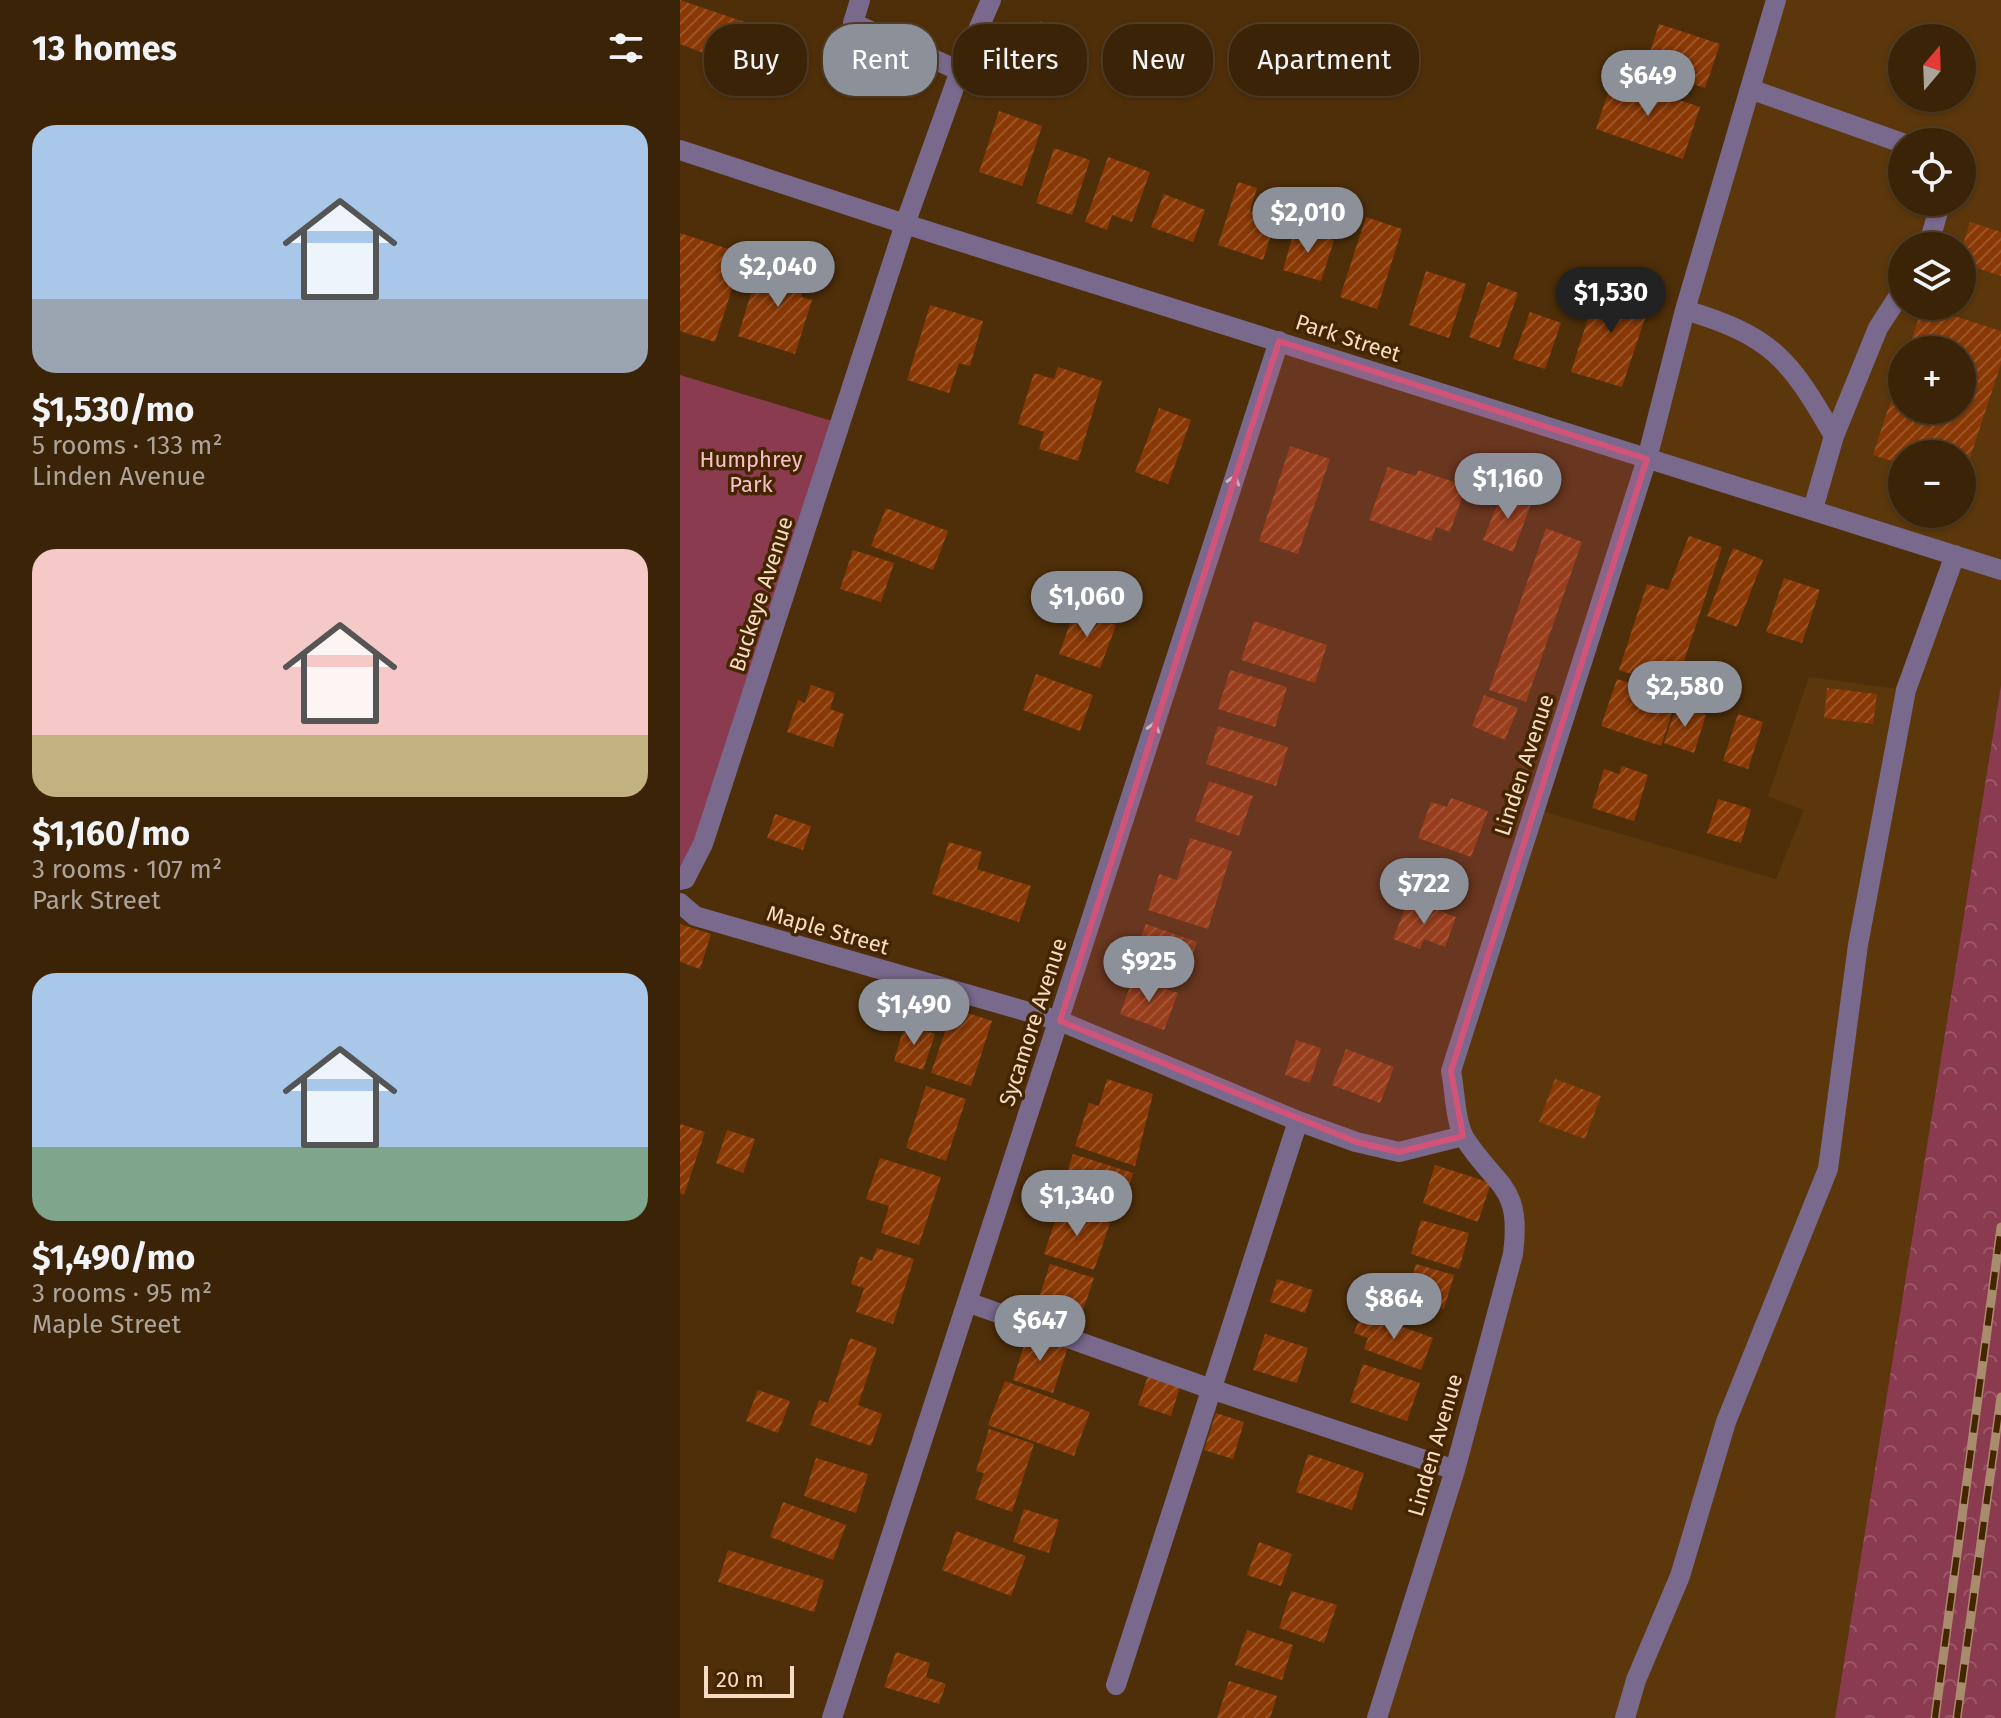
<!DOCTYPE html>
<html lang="en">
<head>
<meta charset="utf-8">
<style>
	:root { --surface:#3b2307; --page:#422b11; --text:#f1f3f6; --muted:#aca49b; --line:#544028; --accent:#8c9099 }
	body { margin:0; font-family:"Fira Sans",sans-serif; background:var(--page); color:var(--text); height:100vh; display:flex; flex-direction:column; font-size:30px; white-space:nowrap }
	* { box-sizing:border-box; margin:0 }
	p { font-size:26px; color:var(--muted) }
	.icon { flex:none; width:44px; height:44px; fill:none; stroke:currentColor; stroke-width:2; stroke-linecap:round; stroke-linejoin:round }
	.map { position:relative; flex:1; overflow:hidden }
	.panel { display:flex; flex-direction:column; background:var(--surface); width:680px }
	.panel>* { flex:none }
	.hud { position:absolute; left:24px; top:24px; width:760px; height:72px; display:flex; gap:16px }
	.needle { width:52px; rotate:19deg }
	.fabs { position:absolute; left:1208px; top:24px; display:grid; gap:16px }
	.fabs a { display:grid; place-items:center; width:88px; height:88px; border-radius:50%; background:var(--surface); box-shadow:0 2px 6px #0004,0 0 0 2px var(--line); font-size:40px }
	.scale { position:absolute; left:24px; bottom:20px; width:90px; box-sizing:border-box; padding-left:8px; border:4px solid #f6dcc4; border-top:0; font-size:22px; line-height:28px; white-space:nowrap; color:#f6dcc4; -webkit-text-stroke:6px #442500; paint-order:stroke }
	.price { position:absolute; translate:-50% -68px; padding:0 18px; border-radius:28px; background:var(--accent); color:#fff; font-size:26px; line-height:52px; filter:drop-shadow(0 2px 4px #0008) }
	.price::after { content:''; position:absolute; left:50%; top:48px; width:24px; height:18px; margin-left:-12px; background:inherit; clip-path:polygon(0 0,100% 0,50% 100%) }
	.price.selected { background:#222; color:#fff }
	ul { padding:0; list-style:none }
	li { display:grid; align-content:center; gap:16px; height:424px; padding:0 32px }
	li span { display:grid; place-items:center; height:248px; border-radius:24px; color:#555 }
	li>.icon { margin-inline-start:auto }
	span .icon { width:144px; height:144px; fill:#fffc; stroke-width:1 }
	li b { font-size:34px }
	h2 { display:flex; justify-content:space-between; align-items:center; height:96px; padding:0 32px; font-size:34px }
	.pill { padding:0 28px; border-radius:32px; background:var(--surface); box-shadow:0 2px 6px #0004,0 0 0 2px var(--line); font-size:28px; line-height:72px }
	.pill.selected { background:var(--accent); color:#fff }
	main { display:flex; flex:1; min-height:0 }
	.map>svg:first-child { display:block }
	.built { fill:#5b370b; fill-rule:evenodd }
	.forest { fill:url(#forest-crowns) }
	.park { fill:#8a3b50 }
	.building { fill:url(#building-hatch) }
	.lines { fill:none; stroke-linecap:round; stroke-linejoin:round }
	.minor { stroke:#79698c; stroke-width:20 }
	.rail-casing { stroke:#a88c6d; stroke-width:9 }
	.rail { stroke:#442500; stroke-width:6; stroke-dasharray:18; stroke-linecap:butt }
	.oneway { stroke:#d0bab3 }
	.marked { fill:#d2537a; fill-opacity:0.2; stroke:#d2537a; stroke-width:6; stroke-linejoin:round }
	.labels { text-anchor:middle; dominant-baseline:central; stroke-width:7; stroke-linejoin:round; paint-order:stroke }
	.street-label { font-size:22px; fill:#f6dcc4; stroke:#442500 }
	.park-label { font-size:22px; fill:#f5c0ca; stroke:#442500 }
</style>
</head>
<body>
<main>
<section class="panel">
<h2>13 homes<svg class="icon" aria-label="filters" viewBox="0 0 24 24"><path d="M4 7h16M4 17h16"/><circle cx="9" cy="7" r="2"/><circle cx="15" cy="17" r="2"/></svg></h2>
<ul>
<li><span style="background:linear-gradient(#a9c7e8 70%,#9aa5b1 0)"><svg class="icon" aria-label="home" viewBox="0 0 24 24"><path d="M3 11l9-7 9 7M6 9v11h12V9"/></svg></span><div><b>$1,530/mo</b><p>5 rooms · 133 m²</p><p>Linden Avenue</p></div></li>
<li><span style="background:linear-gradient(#f6c9c9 75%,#c2b280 0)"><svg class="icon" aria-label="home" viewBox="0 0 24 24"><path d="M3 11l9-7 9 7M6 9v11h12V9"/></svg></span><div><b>$1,160/mo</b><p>3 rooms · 107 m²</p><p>Park Street</p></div></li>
<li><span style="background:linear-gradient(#a9c7e8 70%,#7fa58c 0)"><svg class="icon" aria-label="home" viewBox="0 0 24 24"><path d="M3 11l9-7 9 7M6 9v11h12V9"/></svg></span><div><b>$1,490/mo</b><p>3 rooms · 95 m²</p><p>Maple Street</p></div></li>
</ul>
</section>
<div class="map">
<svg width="1321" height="1718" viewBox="0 0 1321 1718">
	<defs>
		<pattern id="forest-crowns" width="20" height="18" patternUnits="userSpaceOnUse" patternTransform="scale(2)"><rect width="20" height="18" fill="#8a3b50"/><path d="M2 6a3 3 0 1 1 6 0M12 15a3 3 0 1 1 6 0" fill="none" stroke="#9b5768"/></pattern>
		<pattern id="building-hatch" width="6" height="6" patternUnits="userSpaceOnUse" patternTransform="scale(2)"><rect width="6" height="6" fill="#8a3905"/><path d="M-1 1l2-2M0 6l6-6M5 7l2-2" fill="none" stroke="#9b5528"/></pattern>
	</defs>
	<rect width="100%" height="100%" fill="#4f2f09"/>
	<path class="built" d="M 1096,0 L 1321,0 L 1321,685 L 1155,1718 L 697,1718 L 837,1223 L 783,1136 L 771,1071 L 855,809 L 1096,879 L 1124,810 L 1088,796 L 1129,677 L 1226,690 L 1274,555 L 967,459 ZM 1222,38 L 1282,38 L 1282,98 L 1222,98 ZM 1222,142 L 1282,142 L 1282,202 L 1222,202 ZM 1222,246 L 1282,246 L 1282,306 L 1222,306 ZM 1222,350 L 1282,350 L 1282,410 L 1222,410 ZM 1222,454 L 1282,454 L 1282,514 L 1222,514 Z"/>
	<path class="forest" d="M 1321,685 L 1321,1718 L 1155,1718 Z"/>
	<path class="park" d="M 0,375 L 162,424 L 0,880 Z"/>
	<path class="building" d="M 0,0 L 117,40 L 102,83 L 0,44 Z
		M 360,21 L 385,31 L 375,56 L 351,46 Z
		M 979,24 L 1040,44 L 1025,88 L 965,68 Z
		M 933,78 L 1020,107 L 1003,159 L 916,129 Z
		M 319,111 L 362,126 L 342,186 L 299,172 Z
		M 374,148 L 410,160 L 392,215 L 356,203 Z
		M 428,157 L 470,172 L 452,222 L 432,215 L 427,230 L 405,222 Z
		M 558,182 L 577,188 L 570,211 L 596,220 L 583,260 L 538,245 Z
		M 484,194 L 525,210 L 513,242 L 471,227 Z
		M 686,217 L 722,229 L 697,309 L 660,297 Z
		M 1290,222 L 1321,232 L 1321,276 L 1282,263 L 1282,248 Z
		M 615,228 L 654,240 L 641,281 L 603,270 Z
		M 0,233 L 63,254 L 35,342 L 0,331 Z
		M 92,259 L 130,271 L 121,297 L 132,300 L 115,354 L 58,336 L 74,284 L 84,287 Z
		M 746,271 L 786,284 L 769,338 L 729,325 Z
		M 808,282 L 838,293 L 819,348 L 789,337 Z
		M 919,283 L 971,300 L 942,387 L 891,372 Z
		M 250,305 L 303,321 L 290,366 L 279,363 L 269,393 L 227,380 Z
		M 1243,306 L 1321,331 L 1321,364 L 1283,479 L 1282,454 L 1222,454 L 1222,464 L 1193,455 L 1221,369 L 1222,410 L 1282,410 L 1282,350 L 1228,350 Z
		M 850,312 L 881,323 L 865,369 L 833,359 Z
		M 378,367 L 422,381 L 398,461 L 359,449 L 364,432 L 338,424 L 354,373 L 374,379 Z
		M 479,408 L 511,420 L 488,484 L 455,472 Z
		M 610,446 L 650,459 L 618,554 L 579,541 Z
		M 708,467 L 736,476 L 738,470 L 786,486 L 770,532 L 756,527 L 751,541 L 689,520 Z
		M 823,490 L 852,502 L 833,552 L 803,540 Z
		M 206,508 L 268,531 L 253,570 L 191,546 Z
		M 866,528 L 902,542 L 846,702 L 809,690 Z
		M 1009,536 L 1042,547 L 995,688 L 939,670 L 967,584 L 988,590 Z
		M 1053,548 L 1083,560 L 1057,627 L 1027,616 Z
		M 173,550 L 214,563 L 201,602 L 160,589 Z
		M 1104,578 L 1140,590 L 1122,643 L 1086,632 Z
		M 395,610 L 436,625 L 420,668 L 379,654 Z
		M 574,621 L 647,645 L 635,683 L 561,660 Z
		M 550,670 L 607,687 L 595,727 L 538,709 Z
		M 356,674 L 413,695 L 400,731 L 343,710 Z
		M 937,679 L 997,698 L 981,746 L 921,726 Z
		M 131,685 L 155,693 L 150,709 L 164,714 L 153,747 L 107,732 L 118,700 L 125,703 Z
		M 1147,688 L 1197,694 L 1193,724 L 1144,718 Z
		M 804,695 L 838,708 L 825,740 L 792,726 Z
		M 997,705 L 1026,715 L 1014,753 L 984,743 Z
		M 1058,714 L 1083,722 L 1068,769 L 1043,761 Z
		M 538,726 L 608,747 L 596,786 L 526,764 Z
		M 942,766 L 968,775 L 954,821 L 912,808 L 924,769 L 939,774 Z
		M 529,781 L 573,796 L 559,836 L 515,821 Z
		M 771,798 L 808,811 L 791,857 L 738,838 L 751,802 L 767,807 Z
		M 1038,799 L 1071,809 L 1061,843 L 1027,833 Z
		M 95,814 L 131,826 L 123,850 L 87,838 Z
		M 510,838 L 552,851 L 528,929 L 468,910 L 479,874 L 497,880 Z
		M 269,842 L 302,852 L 297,869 L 351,886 L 339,922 L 252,894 Z
		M 729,899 L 776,917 L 765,947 L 744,939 L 740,949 L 713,939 Z
		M 0,924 L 31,934 L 20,969 L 0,962 Z
		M 466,924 L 517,942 L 505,975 L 454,956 Z
		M 453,978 L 498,993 L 484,1030 L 440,1014 Z
		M 273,1008 L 312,1021 L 291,1086 L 251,1073 Z
		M 225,1024 L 255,1034 L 243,1070 L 214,1061 Z
		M 616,1040 L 641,1048 L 630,1083 L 605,1075 Z
		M 666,1049 L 714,1067 L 700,1103 L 652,1085 Z
		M 427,1079 L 473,1094 L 455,1166 L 395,1146 L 409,1103 L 419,1106 Z
		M 875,1079 L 921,1096 L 905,1139 L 859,1122 Z
		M 246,1086 L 286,1099 L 266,1161 L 226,1148 Z
		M 0,1124 L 25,1132 L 4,1195 L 0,1193 Z
		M 47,1130 L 75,1139 L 63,1173 L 36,1163 Z
		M 393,1154 L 453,1173 L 438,1218 L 378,1199 Z
		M 200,1158 L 261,1177 L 239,1245 L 201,1233 L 209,1206 L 186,1199 Z
		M 755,1165 L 811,1183 L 798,1222 L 743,1203 Z
		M 380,1207 L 430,1223 L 414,1270 L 364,1254 Z
		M 741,1220 L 789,1233 L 779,1269 L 731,1254 Z
		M 197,1248 L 234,1259 L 213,1324 L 176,1312 L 184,1288 L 171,1284 L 180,1256 L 192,1261 Z
		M 370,1264 L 414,1278 L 398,1325 L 355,1310 Z
		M 736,1264 L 774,1275 L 764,1309 L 726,1298 Z
		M 597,1279 L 633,1290 L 625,1313 L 590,1302 Z
		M 682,1312 L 753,1338 L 741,1370 L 684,1349 L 688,1338 L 674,1333 Z
		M 348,1333 L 388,1347 L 373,1393 L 333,1380 Z
		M 585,1334 L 628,1348 L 617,1383 L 573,1370 Z
		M 170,1338 L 197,1348 L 178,1405 L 202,1414 L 191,1446 L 130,1425 L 139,1400 L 148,1403 Z
		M 683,1364 L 740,1383 L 727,1421 L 670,1402 Z
		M 469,1373 L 501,1383 L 491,1416 L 458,1405 Z
		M 325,1381 L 410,1412 L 394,1456 L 308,1425 Z
		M 78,1390 L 110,1401 L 98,1433 L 66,1421 Z
		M 536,1413 L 564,1422 L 553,1459 L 524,1450 Z
		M 309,1429 L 354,1444 L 332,1512 L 295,1499 L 304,1473 L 296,1471 Z
		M 628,1454 L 684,1473 L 672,1510 L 616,1492 Z
		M 136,1458 L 188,1474 L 176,1513 L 124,1496 Z
		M 103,1502 L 166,1525 L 153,1560 L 90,1537 Z
		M 344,1509 L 379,1520 L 369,1553 L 333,1542 Z
		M 276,1531 L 346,1556 L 331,1596 L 262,1570 Z
		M 579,1542 L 612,1554 L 601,1586 L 567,1575 Z
		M 48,1550 L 144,1580 L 134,1612 L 38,1582 Z
		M 611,1591 L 657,1605 L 644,1643 L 599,1628 Z
		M 567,1630 L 613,1645 L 602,1680 L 555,1665 Z
		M 216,1652 L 250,1663 L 246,1677 L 266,1684 L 259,1704 L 204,1687 Z
		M 549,1681 L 597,1696 L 590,1718 L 537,1718 Z"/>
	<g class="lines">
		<path class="minor" d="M 180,0 L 173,23 L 280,71
			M 1070,89 L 1222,143
			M 0,150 L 225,224 L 1321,570
			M 1248,246 L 1261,202
			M 1005,310 C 1092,336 1109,358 1154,436 L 1133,509
			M 1154,436 L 1198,328 L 1222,291
			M 0,880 L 5,879 L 23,844 L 225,224 L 280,71 L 311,0
			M 0,903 L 15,916 L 380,1021 L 618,1121 L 676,1142 L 719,1152 L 783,1136
			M 287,1302 L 534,1390 L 775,1470
			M 436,1685 L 618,1121
			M 152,1718 L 599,341
			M 697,1718 L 775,1470 L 833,1254 C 842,1185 817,1188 785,1139 C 775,1122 775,1090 771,1071 L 967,459 L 1005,310 L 1096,0
			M 945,1718 L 956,1680 L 1000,1576 L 1046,1422 L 1148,1169 L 1178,945 L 1226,690 L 1275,555"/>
		<defs>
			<path id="rail" d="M 1255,1718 L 1321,1227
				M 1277,1718 L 1321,1397"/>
		</defs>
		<use href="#rail" class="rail-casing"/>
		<use href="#rail" class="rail"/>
	</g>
	<defs><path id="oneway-shaft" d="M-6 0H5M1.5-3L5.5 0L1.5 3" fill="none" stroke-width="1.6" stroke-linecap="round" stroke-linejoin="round" transform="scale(2)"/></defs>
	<g class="oneway">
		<use href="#oneway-shaft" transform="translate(552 486) rotate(-72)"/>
		<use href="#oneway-shaft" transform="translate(472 733) rotate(-72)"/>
	</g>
	<path class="marked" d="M 599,341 L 967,459 L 771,1071 L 783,1136 L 719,1152 L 676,1142 L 380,1021 Z"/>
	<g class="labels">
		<g class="street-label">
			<text transform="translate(668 338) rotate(18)">Park Street</text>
			<text transform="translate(81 594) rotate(-72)">Buckeye Avenue</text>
			<text transform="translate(844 765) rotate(-72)">Linden Avenue</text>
			<text transform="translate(148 930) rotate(16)">Maple Street</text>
			<text transform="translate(353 1022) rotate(-72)">Sycamore Avenue</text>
			<text transform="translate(755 1445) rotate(-74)">Linden Avenue</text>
		</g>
		<g class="park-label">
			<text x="71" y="459">Humphrey<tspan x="71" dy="25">Park</tspan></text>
		</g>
	</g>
</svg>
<div class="fabs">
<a><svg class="needle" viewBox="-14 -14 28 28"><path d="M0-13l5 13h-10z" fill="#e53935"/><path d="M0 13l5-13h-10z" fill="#aca49b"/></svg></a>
<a><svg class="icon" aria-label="locate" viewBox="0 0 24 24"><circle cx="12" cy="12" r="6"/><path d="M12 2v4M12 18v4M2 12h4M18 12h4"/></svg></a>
<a><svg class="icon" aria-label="layers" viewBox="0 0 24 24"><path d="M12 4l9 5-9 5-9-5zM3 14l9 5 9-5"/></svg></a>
<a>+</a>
<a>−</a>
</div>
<div class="scale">20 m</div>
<b class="price" style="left:968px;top:118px">$649</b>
<b class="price" style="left:628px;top:255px">$2,010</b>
<b class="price" style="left:98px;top:309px">$2,040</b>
<b class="price selected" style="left:931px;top:335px">$1,530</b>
<b class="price" style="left:828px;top:521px">$1,160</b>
<b class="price" style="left:407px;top:639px">$1,060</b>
<b class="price" style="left:1005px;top:729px">$2,580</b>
<b class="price" style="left:744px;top:926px">$722</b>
<b class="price" style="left:469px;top:1004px">$925</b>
<b class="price" style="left:234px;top:1047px">$1,490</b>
<b class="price" style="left:397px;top:1238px">$1,340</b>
<b class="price" style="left:714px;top:1341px">$864</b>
<b class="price" style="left:360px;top:1363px">$647</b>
<div class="hud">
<a class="pill">Buy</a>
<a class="pill selected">Rent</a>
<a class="pill">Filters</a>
<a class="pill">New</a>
<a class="pill">Apartment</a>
</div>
</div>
</main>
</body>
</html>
